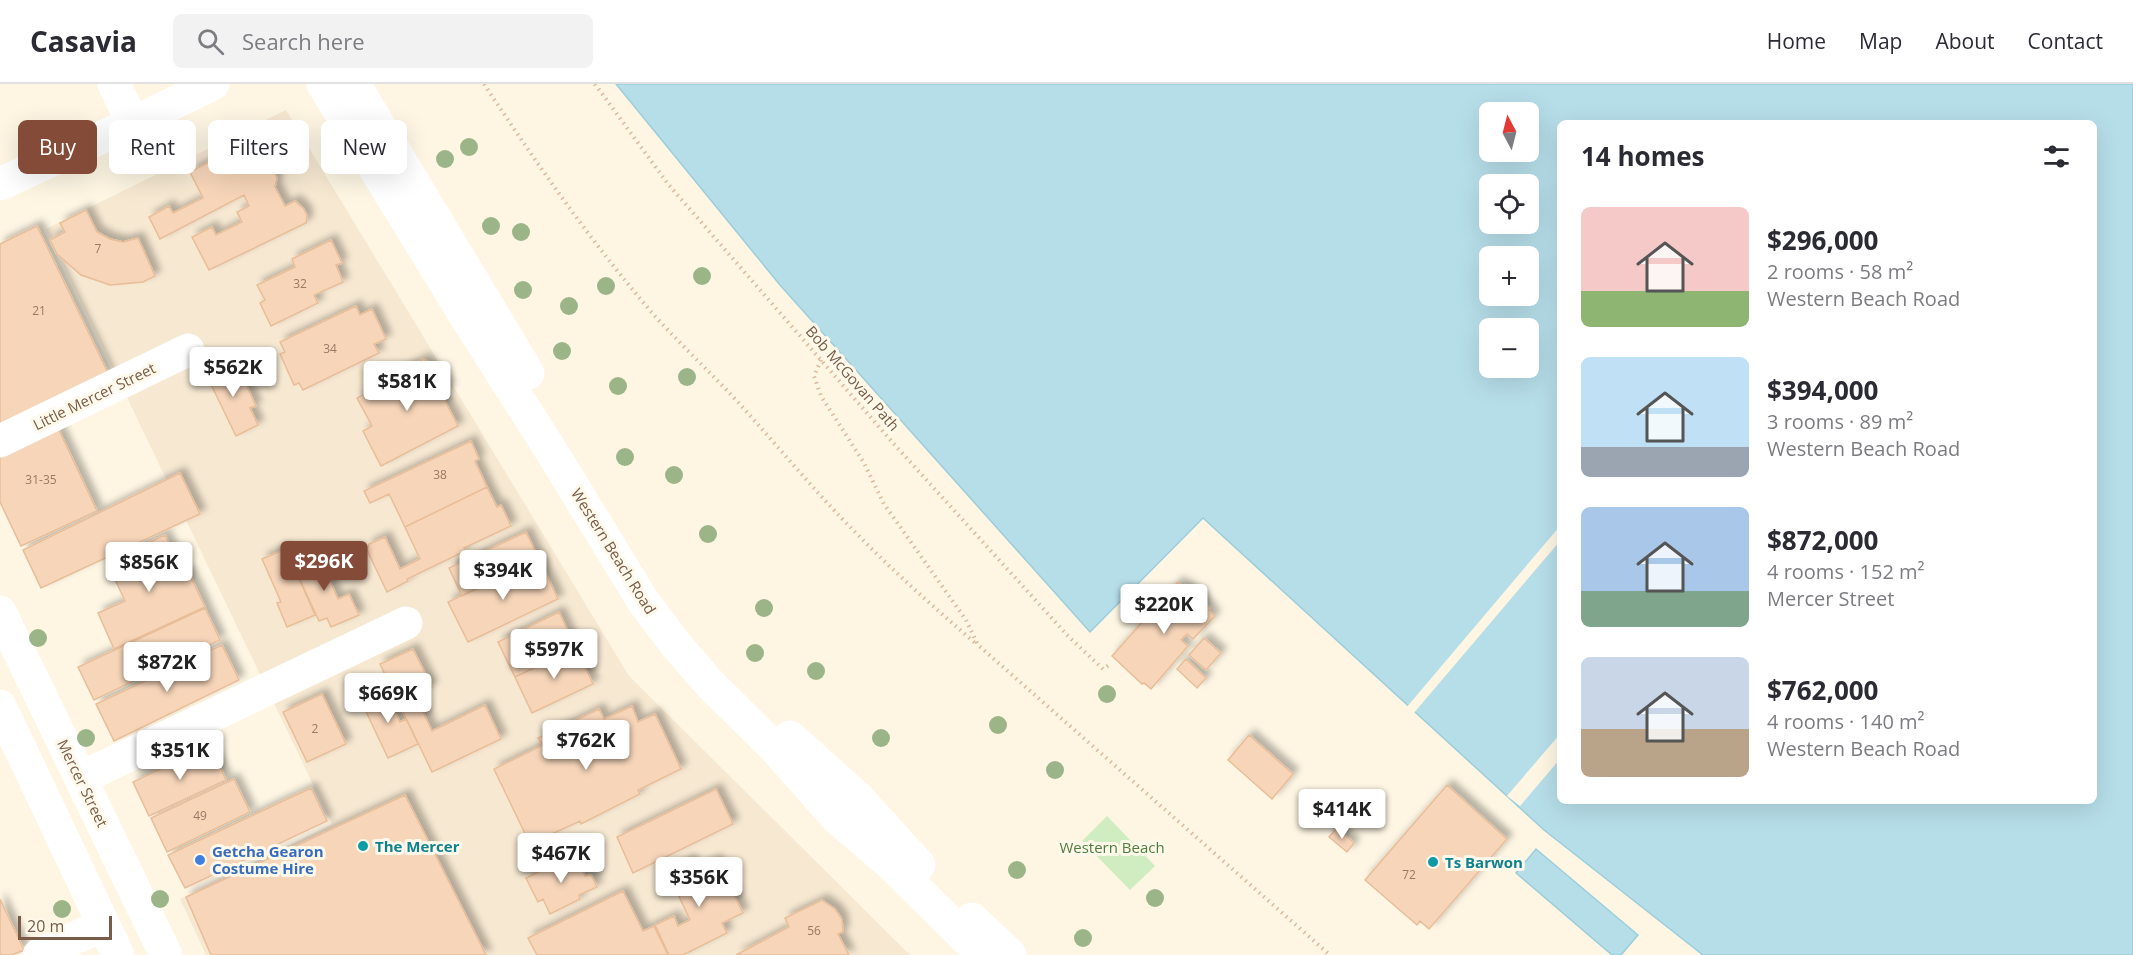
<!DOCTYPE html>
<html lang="en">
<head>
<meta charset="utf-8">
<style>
	:root { --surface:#fff; --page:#f2f2f3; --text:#2b2b33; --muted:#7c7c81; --line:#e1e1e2; --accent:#844c38 }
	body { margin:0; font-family:"Open Sans",sans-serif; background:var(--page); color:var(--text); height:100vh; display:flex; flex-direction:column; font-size:22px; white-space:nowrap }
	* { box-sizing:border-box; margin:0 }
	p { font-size:20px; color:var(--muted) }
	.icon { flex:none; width:33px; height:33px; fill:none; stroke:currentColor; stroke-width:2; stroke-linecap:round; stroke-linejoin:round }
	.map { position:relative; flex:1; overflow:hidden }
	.drawer { position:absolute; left:1557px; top:36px; width:540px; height:684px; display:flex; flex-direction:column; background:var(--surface); border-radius:9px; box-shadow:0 6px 24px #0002 }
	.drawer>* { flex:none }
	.banner { position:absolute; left:18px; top:36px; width:570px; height:54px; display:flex; gap:12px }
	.needle { width:39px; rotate:353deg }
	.controls { position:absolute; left:1479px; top:18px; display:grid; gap:12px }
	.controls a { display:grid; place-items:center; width:60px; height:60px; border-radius:9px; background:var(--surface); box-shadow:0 6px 24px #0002; font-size:30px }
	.scale { position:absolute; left:18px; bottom:15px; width:94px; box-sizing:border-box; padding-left:6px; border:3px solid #785c47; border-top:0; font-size:16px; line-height:21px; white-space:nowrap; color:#785c47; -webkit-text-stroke:4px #fff9eb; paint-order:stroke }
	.price { position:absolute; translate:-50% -51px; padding:0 14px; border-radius:6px; background:#fff; color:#222; font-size:20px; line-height:39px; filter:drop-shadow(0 2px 3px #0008) }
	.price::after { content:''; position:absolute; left:50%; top:36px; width:18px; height:14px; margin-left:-9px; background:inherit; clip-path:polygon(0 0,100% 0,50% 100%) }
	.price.on { background:var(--accent); color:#fff }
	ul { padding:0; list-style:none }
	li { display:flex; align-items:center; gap:18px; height:150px; padding:0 24px }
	li span { display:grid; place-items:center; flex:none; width:168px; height:120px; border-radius:9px; color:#555 }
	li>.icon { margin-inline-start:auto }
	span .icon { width:72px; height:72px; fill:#fffc; stroke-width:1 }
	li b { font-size:26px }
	h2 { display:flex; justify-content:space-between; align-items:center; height:72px; padding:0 24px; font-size:26px }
	.chip { padding:0 21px; border-radius:9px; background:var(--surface); box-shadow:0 6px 24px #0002; font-size:21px; line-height:54px }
	.chip.on { background:var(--accent); color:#fff }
	header { display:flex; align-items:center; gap:36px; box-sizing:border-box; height:84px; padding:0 30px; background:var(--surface); border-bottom:2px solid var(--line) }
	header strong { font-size:28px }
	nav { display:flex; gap:33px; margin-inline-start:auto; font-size:21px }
	.search { width:420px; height:54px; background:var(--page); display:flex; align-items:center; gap:15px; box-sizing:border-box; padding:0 21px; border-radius:9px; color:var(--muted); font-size:22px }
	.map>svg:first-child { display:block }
	.residential { fill:#f6e8d1 }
	.park { fill:#cfedc0 }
	.water { fill:#b6dee9; stroke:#9bcddc; stroke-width:1.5; fill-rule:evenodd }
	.pier { fill:#fef6e3 }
	.building { fill:#f6d5b9; stroke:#e9bd98; stroke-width:1.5; filter:url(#shadow) }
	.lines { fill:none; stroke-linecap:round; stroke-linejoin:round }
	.path { stroke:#dbb99c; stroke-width:4; stroke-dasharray:1.5 4.5; stroke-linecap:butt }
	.minor { stroke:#fff; stroke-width:33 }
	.tree { fill:#9cb588 }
	.culture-dot { fill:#0f9aa8; stroke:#fff9eb; stroke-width:2 }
	.shop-dot { fill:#3f7fe0; stroke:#fff9eb; stroke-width:2 }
	.labels { text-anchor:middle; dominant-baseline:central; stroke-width:6; stroke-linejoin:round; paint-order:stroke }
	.number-label { font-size:12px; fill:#987a64 }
	.street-label { font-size:15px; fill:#785c47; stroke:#fff9eb }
	.culture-label { font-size:15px; font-weight:bold; fill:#0d838f; stroke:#fff9eb; text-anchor:start }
	.park-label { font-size:15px; fill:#4c7f3e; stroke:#fff9eb }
	.shop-label { font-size:15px; font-weight:bold; fill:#366cbe; stroke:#fff9eb; text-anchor:start }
</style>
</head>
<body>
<header>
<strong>Casavia</strong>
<div class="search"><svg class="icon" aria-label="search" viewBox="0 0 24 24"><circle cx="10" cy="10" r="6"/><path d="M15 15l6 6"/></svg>Search here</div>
<nav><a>Home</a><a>Map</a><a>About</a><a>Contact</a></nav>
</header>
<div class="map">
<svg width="2133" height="871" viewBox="0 0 2133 871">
	<defs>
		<filter id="shadow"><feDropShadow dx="5.5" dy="-5.5" stdDeviation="3" flood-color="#0004"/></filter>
	</defs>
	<rect width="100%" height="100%" fill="#fef6e3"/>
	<path class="residential" d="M 286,26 L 629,592 L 910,871 L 206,871 L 180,815 L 332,740 L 46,145 Z"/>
	<path class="park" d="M 1107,732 L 1155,782 L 1130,806 L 1082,757 Z"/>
	<path class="water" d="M 616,0 L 2133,0 L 2133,871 L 1703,871 L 1544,746 L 1203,434 L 1090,548 L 780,201 ZM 1490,28 L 1528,28 L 1528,68 L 1490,68 ZM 1560,39 L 2094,39 L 2094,717 L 1560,717 ZM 1490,100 L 1528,100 L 1528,140 L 1490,140 ZM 1490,172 L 1528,172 L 1528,212 L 1490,212 ZM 1490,244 L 1528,244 L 1528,284 L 1490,284 Z
		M 1536,765 L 1638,851 L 1621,871 L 1612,871 L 1516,789 Z"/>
	<path class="pier" d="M 1560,442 L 1560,457 L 1413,630 L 1406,624 Z
		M 1560,650 L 1560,675 L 1520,722 L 1507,712 Z"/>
	<path class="building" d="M 251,51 L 265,79 L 271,82 L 277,94 L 275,103 L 285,122 L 295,117 L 303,124 L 307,131 L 306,139 L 209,186 L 192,153 L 212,143 L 216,151 L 242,138 L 237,128 L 249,122 L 244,111 L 160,155 L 149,133 L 169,122 L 173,129 L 203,114 L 190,88 L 223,71 L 221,67 Z
		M 86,126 L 97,148 L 110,155 L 123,158 L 138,154 L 155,192 L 143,198 L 110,201 L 81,191 L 57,170 L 50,156 L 65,148 L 60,139 Z
		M 37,142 L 109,291 L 0,345 L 0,160 Z
		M 331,156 L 342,179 L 336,181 L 343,198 L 314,211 L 318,219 L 271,242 L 260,219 L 265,216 L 257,201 L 295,183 L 292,175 Z
		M 356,222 L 360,231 L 372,225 L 386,255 L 374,260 L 379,269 L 303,306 L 299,299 L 294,301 L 280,270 L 285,268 L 280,258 Z
		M 423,275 L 429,278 L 433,286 L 432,290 L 445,296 L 449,303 L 443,313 L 458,342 L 381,382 L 363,347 L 372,342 L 357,314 L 385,300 L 383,295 Z
		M 229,277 L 237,294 L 242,292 L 256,322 L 250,324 L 258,341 L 236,352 L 205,288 Z
		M 58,344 L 97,427 L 21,462 L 0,418 L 0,372 Z
		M 471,357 L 479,375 L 475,377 L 487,403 L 405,443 L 389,410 L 370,419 L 364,407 Z
		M 180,389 L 200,430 L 41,504 L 23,466 Z
		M 487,403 L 497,423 L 501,421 L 511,442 L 464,464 L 465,467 L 407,495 L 408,497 L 387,508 L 367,466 L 369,460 L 385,453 L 400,485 L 420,475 L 405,443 Z
		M 526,448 L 539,475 L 462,512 L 449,484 Z
		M 165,451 L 183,489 L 188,487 L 205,523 L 114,565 L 98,529 L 125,517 L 107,478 Z
		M 286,465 L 315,531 L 287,543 L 277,519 L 281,518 L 262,475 Z
		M 317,468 L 338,515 L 349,510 L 359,531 L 331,543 L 327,534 L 319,537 L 296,487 L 300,485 L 296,477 Z
		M 539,475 L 558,515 L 468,558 L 448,518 Z
		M 1178,498 L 1184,503 L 1185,501 L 1210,524 L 1209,526 L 1215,532 L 1193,555 L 1187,550 L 1181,556 L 1188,562 L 1151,605 L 1144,599 L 1142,600 L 1112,572 Z
		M 205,524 L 220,556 L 94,616 L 78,583 Z
		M 559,528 L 576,564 L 515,593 L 498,558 Z
		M 1204,554 L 1221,569 L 1206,586 L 1189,571 Z
		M 222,561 L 239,596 L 114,657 L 96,620 Z
		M 576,564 L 593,600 L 532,629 L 515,593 Z
		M 413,565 L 432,603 L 415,611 L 432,647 L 485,621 L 501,655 L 432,688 L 380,580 Z
		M 1186,575 L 1206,594 L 1197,604 L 1177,585 Z
		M 384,604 L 400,638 L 406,635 L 418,660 L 388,674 L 360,615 Z
		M 322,610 L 346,660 L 307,678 L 283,628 Z
		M 632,622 L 638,638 L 655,630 L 681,685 L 638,706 L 640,710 L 581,740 L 580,737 L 530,760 L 494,685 L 543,661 L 538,654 L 599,625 L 604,635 Z
		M 1249,651 L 1293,690 L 1272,715 L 1228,676 Z
		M 210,661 L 226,696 L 149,732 L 133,698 Z
		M 234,695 L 250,728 L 167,768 L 151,734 Z
		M 1447,701 L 1507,755 L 1429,845 L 1420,837 L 1417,841 L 1365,796 Z
		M 311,704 L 327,737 L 185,804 L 168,771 Z
		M 716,705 L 733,740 L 633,789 L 617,753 Z
		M 405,711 L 486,871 L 211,871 L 186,813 Z
		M 1337,744 L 1354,759 L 1347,768 L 1329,753 Z
		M 575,771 L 585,792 L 591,791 L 597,803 L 579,811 L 580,815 L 550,830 L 543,815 L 538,818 L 526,794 Z
		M 690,776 L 696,786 L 716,776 L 743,829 L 722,839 L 727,849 L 683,871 L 669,871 L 655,841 L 674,832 L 678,842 L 690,836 L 667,787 Z
		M 623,807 L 643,847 L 654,842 L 668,871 L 537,871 L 528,854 Z
		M 0,815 L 24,866 L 12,871 L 0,871 Z
		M 822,816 L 835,825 L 842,835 L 843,848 L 838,850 L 849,871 L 736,871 L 789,843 L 785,834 Z"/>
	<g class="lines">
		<path class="path" d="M 484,0 C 537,80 591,158 654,231 C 680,260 709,287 736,316 C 777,361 815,408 858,451 C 895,489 935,524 975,559
			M 595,0 L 668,100 L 893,359 L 1068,552 L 1103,585 L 1109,581
			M 821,276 L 814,292 L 821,312 L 864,379 L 884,420 L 966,536 L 978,561 L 1330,871"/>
		<path class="minor" d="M 114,0 L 133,39
			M 323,0 L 468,236 L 555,373 L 643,517 L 677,562 L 710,600 L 774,663 L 838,735 L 891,780 L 983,871
			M 354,0 L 528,289
			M 0,100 L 133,39 L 213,0
			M 0,357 L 188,266
			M 0,528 L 166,871
			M 0,622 L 118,871
			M 790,653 L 858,714 L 919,781
			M 81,694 L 406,539
			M 972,835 L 1010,871
			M 39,871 L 103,841"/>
	</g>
	<g class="tree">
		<circle cx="469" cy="63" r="9"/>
		<circle cx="445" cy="75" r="9"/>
		<circle cx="491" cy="142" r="9"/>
		<circle cx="521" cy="148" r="9"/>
		<circle cx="702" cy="192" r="9"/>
		<circle cx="606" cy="202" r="9"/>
		<circle cx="523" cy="206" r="9"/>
		<circle cx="569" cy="222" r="9"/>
		<circle cx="562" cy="267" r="9"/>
		<circle cx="687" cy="293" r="9"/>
		<circle cx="618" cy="302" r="9"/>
		<circle cx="625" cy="373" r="9"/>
		<circle cx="674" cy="391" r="9"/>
		<circle cx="708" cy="450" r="9"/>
		<circle cx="764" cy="524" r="9"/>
		<circle cx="38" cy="554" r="9"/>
		<circle cx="755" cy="569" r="9"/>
		<circle cx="816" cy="587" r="9"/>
		<circle cx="1107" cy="610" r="9"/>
		<circle cx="998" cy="641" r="9"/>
		<circle cx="86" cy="654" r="9"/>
		<circle cx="881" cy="654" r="9"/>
		<circle cx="1055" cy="686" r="9"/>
		<circle cx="1017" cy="786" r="9"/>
		<circle cx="1155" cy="814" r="9"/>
		<circle cx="160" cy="815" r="9"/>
		<circle cx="62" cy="825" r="9"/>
		<circle cx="1083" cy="854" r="9"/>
	</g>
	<g class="culture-dot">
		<circle cx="363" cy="762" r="6"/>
		<circle cx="1433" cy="778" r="6"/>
	</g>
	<circle class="shop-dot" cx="200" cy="776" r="6"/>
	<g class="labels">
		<g class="number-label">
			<text x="98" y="164">7</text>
			<text x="300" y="199">32</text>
			<text x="39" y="226">21</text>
			<text x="330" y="264">34</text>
			<text x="440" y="390">38</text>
			<text x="41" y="395">31-35</text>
			<text x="315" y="644">2</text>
			<text x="200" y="731">49</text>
			<text x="1409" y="790">72</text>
			<text x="814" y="846">56</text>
		</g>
		<g class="street-label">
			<text transform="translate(853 294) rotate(49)">Bob McGovan Path</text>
			<text transform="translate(94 312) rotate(-26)">Little Mercer Street</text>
			<text transform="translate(614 467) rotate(58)">Western Beach Road</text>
			<text transform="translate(83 699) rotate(64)">Mercer Street</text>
		</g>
		<g class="culture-label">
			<text x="375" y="762">The Mercer</text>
			<text x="1445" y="778">Ts Barwon</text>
		</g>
		<g class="park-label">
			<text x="1112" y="763">Western Beach</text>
		</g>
		<g class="shop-label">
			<text x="212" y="767">Getcha Gearon<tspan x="212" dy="17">Costume Hire</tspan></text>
		</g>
	</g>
</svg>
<div class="controls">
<a><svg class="needle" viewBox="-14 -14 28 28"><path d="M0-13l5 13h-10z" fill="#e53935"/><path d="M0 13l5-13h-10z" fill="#7c7c81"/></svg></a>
<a><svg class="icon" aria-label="locate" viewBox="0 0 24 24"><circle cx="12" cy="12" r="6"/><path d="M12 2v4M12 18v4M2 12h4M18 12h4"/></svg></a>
<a>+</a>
<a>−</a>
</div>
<div class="scale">20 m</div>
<b class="price" style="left:233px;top:314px">$562K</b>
<b class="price" style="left:407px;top:328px">$581K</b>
<b class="price on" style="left:324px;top:508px">$296K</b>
<b class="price" style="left:149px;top:509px">$856K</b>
<b class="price" style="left:503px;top:517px">$394K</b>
<b class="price" style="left:1164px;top:551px">$220K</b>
<b class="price" style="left:554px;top:596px">$597K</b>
<b class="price" style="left:167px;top:609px">$872K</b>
<b class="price" style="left:388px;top:640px">$669K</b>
<b class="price" style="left:586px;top:687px">$762K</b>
<b class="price" style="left:180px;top:697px">$351K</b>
<b class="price" style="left:1342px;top:756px">$414K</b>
<b class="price" style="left:561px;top:800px">$467K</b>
<b class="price" style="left:699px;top:824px">$356K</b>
<div class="banner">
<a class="chip on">Buy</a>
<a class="chip">Rent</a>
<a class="chip">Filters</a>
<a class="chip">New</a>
</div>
<section class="drawer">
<h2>14 homes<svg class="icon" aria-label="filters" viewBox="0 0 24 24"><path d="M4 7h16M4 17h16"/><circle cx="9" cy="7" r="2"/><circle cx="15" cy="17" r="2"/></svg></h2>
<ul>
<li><span style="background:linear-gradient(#f6c9c9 70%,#8fb573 0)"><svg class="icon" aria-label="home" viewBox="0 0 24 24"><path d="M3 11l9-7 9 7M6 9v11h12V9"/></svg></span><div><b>$296,000</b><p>2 rooms · 58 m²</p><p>Western Beach Road</p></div></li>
<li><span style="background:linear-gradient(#bfe0f5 75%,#9aa5b1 0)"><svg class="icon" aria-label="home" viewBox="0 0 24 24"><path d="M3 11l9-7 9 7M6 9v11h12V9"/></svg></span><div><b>$394,000</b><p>3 rooms · 89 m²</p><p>Western Beach Road</p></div></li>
<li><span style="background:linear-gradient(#a9c7e8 70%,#7fa58c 0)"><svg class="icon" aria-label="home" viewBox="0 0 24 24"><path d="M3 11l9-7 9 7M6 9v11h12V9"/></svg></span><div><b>$872,000</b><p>4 rooms · 152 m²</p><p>Mercer Street</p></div></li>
<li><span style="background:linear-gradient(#c9d6e8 60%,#b9a48a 0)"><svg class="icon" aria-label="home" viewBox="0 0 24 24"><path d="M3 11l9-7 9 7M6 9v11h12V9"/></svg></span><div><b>$762,000</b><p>4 rooms · 140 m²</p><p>Western Beach Road</p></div></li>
</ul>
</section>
</div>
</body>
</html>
